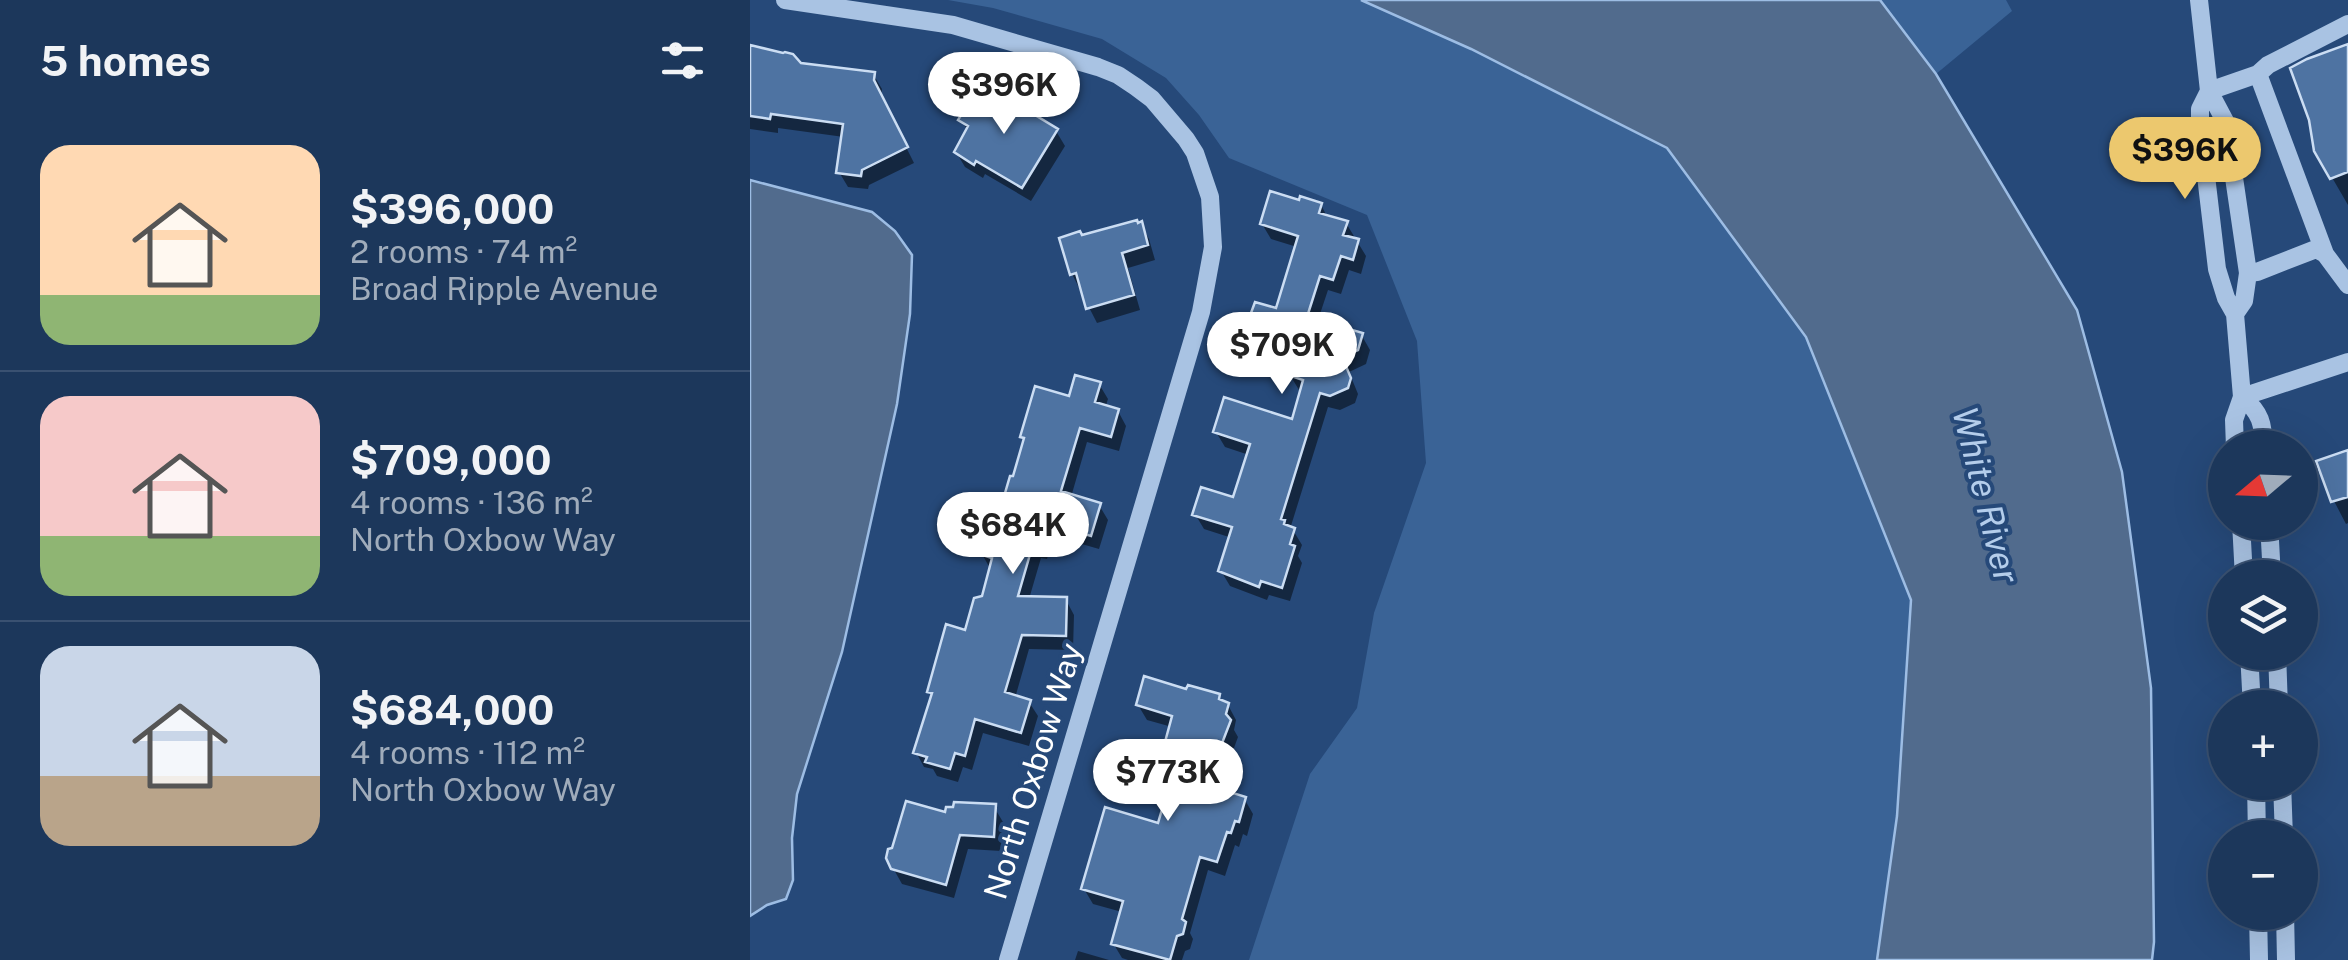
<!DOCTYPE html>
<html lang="en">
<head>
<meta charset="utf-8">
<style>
	:root { --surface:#1c375b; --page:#253f61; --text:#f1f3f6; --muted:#a0acbb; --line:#3a5171; --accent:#ecc86e }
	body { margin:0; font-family:"Public Sans",sans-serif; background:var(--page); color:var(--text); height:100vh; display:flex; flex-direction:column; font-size:38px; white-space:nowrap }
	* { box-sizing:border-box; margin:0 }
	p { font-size:32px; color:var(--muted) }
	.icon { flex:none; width:55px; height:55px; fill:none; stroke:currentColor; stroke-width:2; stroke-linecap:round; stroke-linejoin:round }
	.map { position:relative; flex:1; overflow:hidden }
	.panel { display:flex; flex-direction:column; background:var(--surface); width:750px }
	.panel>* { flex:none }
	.needle { width:65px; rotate:251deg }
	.tools { position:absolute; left:1458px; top:430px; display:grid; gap:20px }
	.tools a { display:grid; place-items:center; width:110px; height:110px; border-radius:50%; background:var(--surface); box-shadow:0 10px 40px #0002,0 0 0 2px var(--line); font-size:50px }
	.price { position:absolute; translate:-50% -85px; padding:0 22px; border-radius:35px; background:#fff; color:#222; font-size:32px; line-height:65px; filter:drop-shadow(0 2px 5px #0008) }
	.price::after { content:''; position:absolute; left:50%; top:60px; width:30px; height:22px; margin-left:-15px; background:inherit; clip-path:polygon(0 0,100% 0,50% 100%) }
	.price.selected { background:var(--accent); color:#111 }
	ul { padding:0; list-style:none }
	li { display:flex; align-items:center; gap:30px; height:250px; padding:0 40px }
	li+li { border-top:2px solid var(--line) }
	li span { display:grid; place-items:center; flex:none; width:280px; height:200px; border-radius:30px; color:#555 }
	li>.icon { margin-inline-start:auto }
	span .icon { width:120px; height:120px; fill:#fffc; stroke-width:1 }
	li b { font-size:42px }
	h2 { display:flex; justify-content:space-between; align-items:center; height:120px; padding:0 40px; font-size:42px }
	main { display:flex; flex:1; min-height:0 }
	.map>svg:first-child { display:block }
	.green { fill:#3a6396 }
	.water { fill:#516b8d; stroke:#9dbde4; stroke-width:2.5 }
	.shadow { fill:#0007 }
	.building { fill:#4e73a2; stroke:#cbddf3; stroke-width:2.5 }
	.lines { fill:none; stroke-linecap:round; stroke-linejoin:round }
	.minor { stroke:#a9c3e3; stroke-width:18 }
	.labels { text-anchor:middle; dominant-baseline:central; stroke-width:8; stroke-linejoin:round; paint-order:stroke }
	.street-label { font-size:32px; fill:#fff; stroke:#264979 }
	.water-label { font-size:35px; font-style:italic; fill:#b4cdeb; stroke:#264979 }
</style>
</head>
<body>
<main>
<section class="panel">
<h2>5 homes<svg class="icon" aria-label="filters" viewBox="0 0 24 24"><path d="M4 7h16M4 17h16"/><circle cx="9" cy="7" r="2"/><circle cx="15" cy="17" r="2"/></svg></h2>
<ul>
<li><span style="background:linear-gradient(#ffd9b3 75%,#8fb573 0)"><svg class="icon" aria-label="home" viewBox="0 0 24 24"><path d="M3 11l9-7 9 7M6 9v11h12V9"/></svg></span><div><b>$396,000</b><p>2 rooms · 74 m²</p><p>Broad Ripple Avenue</p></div></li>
<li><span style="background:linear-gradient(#f6c9c9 70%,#8fb573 0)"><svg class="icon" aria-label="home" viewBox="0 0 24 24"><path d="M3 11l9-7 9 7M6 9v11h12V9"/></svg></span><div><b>$709,000</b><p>4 rooms · 136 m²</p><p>North Oxbow Way</p></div></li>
<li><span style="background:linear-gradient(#c9d6e8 65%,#b9a48a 0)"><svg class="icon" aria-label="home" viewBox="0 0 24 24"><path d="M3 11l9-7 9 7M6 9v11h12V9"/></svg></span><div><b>$684,000</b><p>4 rooms · 112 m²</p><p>North Oxbow Way</p></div></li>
</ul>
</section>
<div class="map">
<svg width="1598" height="960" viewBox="0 0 1598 960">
	<rect width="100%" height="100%" fill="#264979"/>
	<path class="green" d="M 198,0 L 611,0 L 721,49 L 917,148 L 1056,337 L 1161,600 L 1147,816 L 1127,960 L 499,960 L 560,774 L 607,708 L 624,613 L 676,463 L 667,341 L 617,215 L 479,158 L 449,115 L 416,78 L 352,39 L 243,8 Z
		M 1130,0 L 1256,0 L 1262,11 L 1186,74 Z"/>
	<path class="water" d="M 611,0 L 1130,0 L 1186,74 L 1327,310 L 1372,472 L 1401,688 L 1404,942 L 1402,960 L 1127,960 L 1147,816 L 1161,600 L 1056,337 L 917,148 L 721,49 Z
		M 0,180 L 122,212 L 145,231 L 162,255 L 160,314 L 147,404 L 92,652 L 47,794 L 42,838 L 43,880 L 36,899 L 17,905 L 0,916 Z"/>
	<path class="shadow" d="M 0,44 L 2,48 L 50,65 L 123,74 L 132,89 L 131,97 L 164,163 L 119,185 L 118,189 L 98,187 L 89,172 L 94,137 L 28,128 L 28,133 L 0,129 Z
		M 1598,47 L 1598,205 L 1566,150 Z
		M 211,120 L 306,131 L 315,146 L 281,201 L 235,174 L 233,178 L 215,167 L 206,152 L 218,131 Z
		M 571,205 L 578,218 L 596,223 L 616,256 L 611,274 L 599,270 L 591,294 L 578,290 L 567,323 L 612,336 L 620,350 L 616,364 L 599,372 L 608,394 L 605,403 L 590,410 L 578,407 L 540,529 L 543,530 L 552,545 L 548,556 L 552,563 L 540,601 L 519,595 L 517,600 L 480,586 L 471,571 L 482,538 L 454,529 L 445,514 L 485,500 L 499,455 L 475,447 L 466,432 L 543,422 L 553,391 L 549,390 L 540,375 L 545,358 L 506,347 L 497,332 L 527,311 L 547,247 L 521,239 L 512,224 Z
		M 391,224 L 399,239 L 405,260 L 378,268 L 390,310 L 347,323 L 322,274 L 332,238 Z
		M 349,384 L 358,399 L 355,408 L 368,411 L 376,426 L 369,451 L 337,442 L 321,497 L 349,505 L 358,520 L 349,549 L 304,536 L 297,559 L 291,558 L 279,599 L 316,600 L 324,615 L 323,650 L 279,649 L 265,698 L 279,702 L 288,716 L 279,746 L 233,733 L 222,770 L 213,767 L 208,782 L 187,776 L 183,769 L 174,767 L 166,752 L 183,698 L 179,691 L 217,633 L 234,597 L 241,570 L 232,554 L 265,480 L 276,442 L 273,436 L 321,399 Z
		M 1598,452 L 1598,523 L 1596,524 L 1584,501 L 1569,463 Z
		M 438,692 L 468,696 L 472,703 L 478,705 L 486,720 L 484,730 L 488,737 L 481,756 L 490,772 L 483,796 L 495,800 L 503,814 L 497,836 L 493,834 L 489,847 L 485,845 L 475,876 L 458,870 L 440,933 L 443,939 L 440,949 L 435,951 L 432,960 L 378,960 L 372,958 L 363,943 L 372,912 L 343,904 L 334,889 L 409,826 L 426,772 L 418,758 L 421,747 L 418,741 L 422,727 L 397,720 L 388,705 Z
		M 244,807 L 253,822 L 251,851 L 218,849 L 204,898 L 152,884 L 143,868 Z
		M 328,951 L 359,960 L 325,960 Z"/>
	<path class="building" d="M 1598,44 L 1598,172 L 1580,179 L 1564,151 L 1559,120 L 1540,68 L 1557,59 Z
		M 0,45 L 33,53 L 35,52 L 43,54 L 51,63 L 125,72 L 124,80 L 158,147 L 112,170 L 111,176 L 86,173 L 93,124 L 21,114 L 20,119 L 0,116 Z
		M 242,89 L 308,129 L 272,188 L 226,161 L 224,165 L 204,152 L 218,126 L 208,120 L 225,92 L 236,99 Z
		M 520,191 L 549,200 L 550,196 L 572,203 L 569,213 L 598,221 L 593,235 L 609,239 L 603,260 L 591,256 L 583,280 L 570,276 L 557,317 L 613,333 L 608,350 L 592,357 L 601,378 L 598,388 L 580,396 L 570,393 L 531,519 L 535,520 L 534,524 L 545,528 L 540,544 L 545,546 L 532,588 L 511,581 L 509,587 L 468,571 L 482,527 L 442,515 L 451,487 L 483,497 L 500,444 L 463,432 L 474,397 L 542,419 L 553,380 L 538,375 L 545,347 L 494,332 L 505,302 L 526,308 L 548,236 L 510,224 Z
		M 387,220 L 388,223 L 392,221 L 398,245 L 372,253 L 384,295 L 336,309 L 326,273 L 320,275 L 309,238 L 330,231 L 332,235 Z
		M 325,375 L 351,382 L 345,402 L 369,409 L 361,437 L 330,428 L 311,491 L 351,503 L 341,536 L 296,523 L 289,546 L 283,544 L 268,596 L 317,597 L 316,636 L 272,635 L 255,692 L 281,700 L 271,733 L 225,719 L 215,756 L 205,753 L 200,769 L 175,762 L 177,757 L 163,753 L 182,693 L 177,692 L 196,624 L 215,630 L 224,598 L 232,596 L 242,558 L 229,554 L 237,528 L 241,529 L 250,495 L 255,493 L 260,476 L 263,476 L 274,438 L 270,437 L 285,386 L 319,396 Z
		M 1598,450 L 1598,497 L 1581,502 L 1566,461 Z
		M 394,676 L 436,689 L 438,685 L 470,694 L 469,699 L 479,703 L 476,714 L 481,720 L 469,751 L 483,755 L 473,790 L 496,797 L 489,822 L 485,821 L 481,833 L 477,832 L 467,862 L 450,857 L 432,919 L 436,922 L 433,934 L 427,936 L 420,960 L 361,944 L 373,901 L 331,889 L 355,807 L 408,823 L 426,762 L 415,759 L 419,743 L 415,742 L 422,716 L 386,705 Z
		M 156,801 L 195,812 L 196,807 L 203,807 L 204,802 L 246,804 L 244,837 L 210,835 L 196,885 L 141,869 L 136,858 L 138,849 L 142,848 Z"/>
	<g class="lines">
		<path class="minor" d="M 35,0 L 203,25 L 348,67 L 368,75 L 386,87 L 402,99 L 436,139 L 445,153 L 460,197 L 463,247 L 451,312 L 258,960
			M 1449,0 L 1459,91 L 1476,123 L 1498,273 L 1494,301 L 1485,314
			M 1508,74 L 1575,254
			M 1459,91 L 1450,109 L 1450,125 L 1467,269 L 1476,298 L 1485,314 L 1492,397 L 1484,420 L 1485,448
			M 1459,91 L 1508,74 L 1518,65 L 1598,24
			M 1498,273 L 1507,272 L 1566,249 L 1575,254 L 1598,285
			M 1492,397 L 1598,362
			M 1492,397 C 1511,413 1513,423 1514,448
			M 1491,522 L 1494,578
			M 1519,522 L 1522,578
			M 1499,652 L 1502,708
			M 1527,652 L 1529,708
			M 1506,782 L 1507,838
			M 1532,782 L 1534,838
			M 1508,912 L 1509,960
			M 1535,912 L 1536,960"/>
	</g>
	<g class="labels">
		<g class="street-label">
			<text transform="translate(283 771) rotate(-73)">North Oxbow Way</text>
		</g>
		<g class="water-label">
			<text transform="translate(1236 495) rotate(76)">White River</text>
		</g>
	</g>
</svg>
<div class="tools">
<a><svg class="needle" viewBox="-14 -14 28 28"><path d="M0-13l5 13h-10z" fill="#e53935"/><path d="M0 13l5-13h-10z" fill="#a0acbb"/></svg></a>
<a><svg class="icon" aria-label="layers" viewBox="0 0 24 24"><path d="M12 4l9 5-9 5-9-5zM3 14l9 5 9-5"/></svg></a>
<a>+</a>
<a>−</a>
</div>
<b class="price" style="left:254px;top:137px">$396K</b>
<b class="price selected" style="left:1435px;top:202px">$396K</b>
<b class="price" style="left:532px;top:397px">$709K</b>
<b class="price" style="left:263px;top:577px">$684K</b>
<b class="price" style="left:418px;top:824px">$773K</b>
</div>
</main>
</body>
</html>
